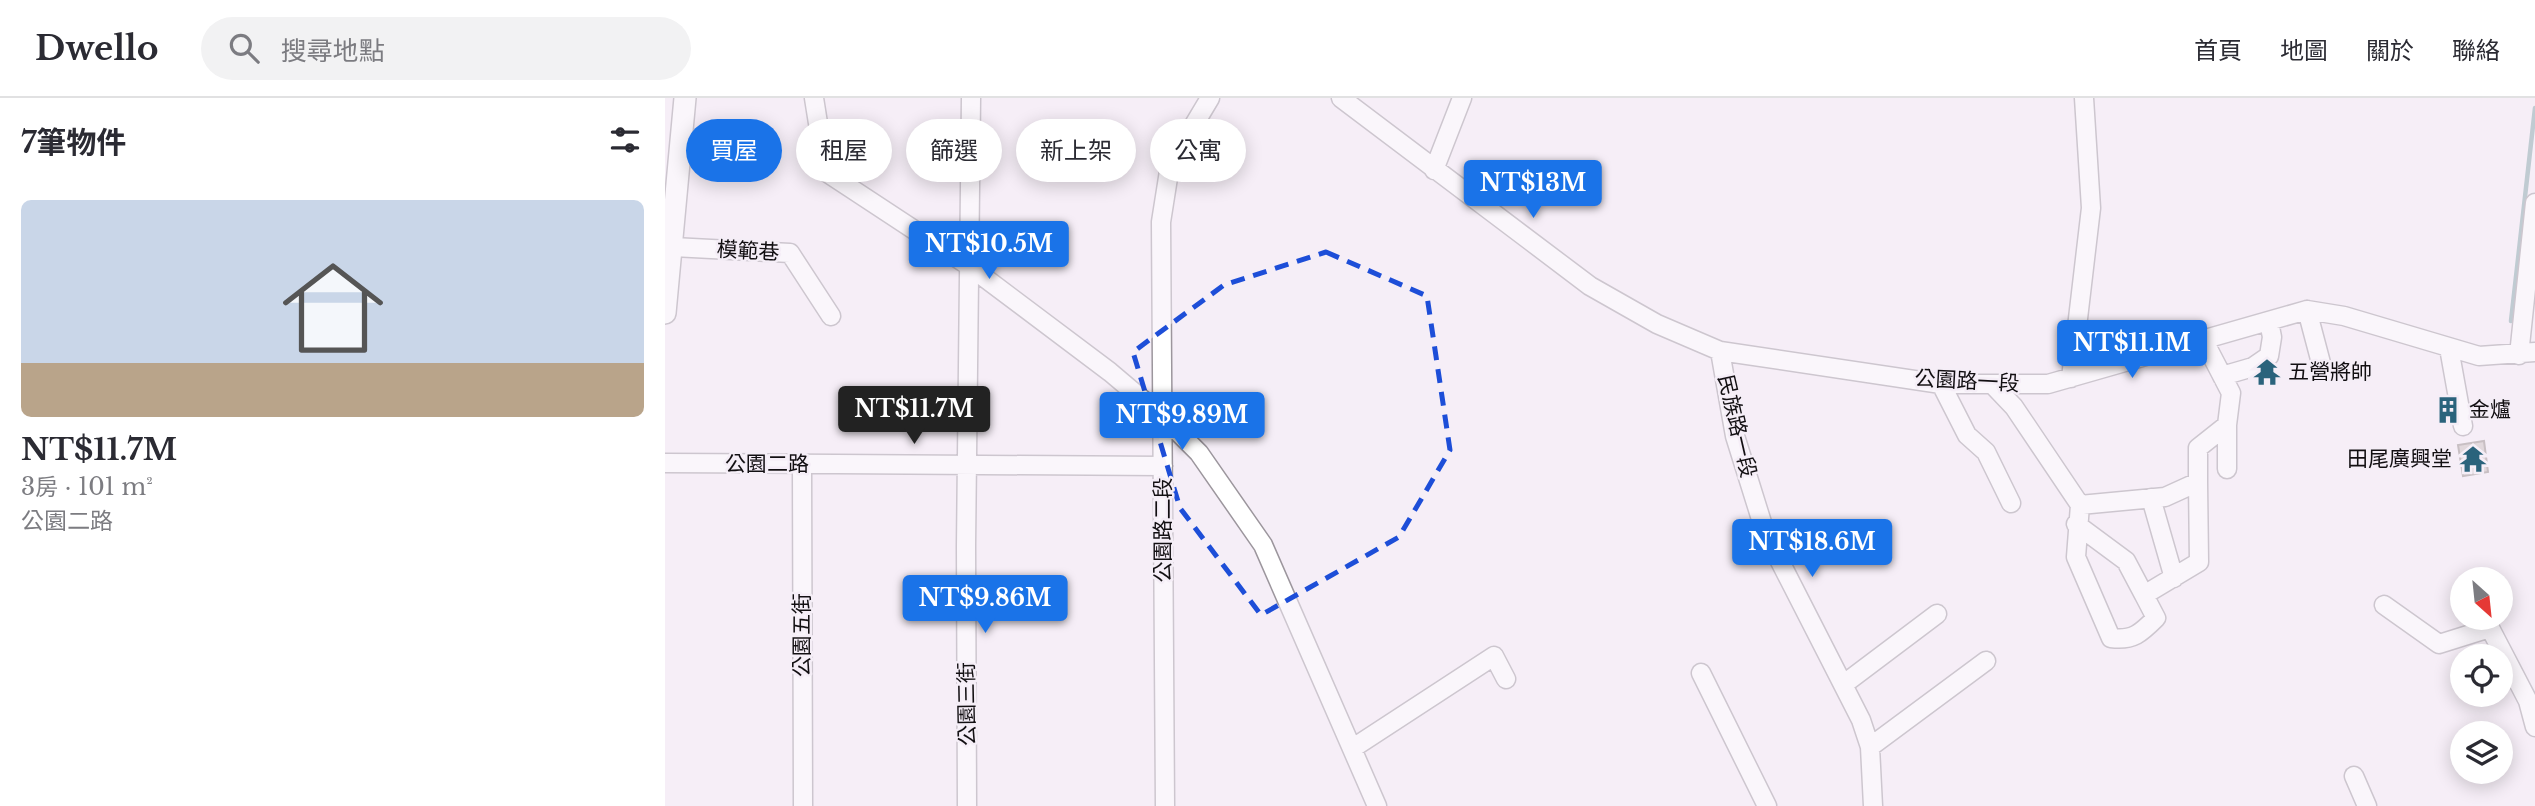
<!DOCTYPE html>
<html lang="zh-TW">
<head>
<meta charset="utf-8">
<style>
	:root { --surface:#fff; --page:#f2f2f3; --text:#2b2b33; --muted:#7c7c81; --line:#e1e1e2; --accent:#1a73e8 }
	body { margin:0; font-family:"Libre Baskerville","Noto Sans TC",serif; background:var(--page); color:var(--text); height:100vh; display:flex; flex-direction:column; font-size:26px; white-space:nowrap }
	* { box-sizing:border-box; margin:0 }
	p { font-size:23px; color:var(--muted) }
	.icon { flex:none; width:38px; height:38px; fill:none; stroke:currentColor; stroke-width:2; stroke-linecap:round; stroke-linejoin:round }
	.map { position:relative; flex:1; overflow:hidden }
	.drawer { display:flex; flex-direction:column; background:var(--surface); width:665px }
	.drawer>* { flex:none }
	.banner { position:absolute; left:21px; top:21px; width:665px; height:63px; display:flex; gap:14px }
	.needle { width:46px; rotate:153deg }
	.buttons { position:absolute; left:1785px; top:469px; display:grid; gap:14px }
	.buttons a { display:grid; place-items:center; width:63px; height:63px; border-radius:50%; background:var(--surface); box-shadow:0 4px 18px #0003; font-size:35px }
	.price { position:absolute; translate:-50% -60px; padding:0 16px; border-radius:7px; background:var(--accent); color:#fff; font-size:23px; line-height:46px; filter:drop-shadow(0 2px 4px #0008) }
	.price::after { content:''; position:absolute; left:50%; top:42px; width:21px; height:16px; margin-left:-10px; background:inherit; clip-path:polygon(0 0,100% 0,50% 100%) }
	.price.on { background:#222; color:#fff }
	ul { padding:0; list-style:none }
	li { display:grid; align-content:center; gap:14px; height:371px; padding:0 21px }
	li span { display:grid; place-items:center; height:217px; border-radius:10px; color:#555 }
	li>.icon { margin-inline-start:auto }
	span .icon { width:126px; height:126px; fill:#fffc; stroke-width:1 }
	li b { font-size:30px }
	h2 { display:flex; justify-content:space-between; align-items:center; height:84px; padding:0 21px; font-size:30px }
	.pill { padding:0 24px; border-radius:32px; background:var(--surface); box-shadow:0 4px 18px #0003; font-size:24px; line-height:63px }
	.pill.on { background:var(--accent); color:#fff }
	header { display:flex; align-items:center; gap:42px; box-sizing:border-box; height:98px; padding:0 35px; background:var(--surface); border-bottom:2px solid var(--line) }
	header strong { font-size:33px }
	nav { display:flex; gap:38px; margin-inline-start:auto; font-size:24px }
	.search { width:490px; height:63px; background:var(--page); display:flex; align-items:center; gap:18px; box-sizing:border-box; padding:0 24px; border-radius:38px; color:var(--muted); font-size:26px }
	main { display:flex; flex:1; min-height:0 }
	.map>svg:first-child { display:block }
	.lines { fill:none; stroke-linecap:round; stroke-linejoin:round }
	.stream { stroke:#7ea0a4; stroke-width:4.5 }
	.building { fill:#c8bcba; stroke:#908684; stroke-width:2 }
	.minor-casing { stroke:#9c969d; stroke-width:21 }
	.major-casing { stroke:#9c969d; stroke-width:24 }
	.minor { stroke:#fff; stroke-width:18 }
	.major { stroke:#fff; stroke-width:21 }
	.marked { fill:none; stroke:#1d4ed8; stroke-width:5; stroke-dasharray:14 9; stroke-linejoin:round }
	.labels { text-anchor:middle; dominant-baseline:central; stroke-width:5; stroke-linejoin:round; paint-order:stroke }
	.street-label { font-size:21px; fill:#120f12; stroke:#f5eef7 }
	.poi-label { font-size:21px; fill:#120f12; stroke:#f5eef7; text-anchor:start }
</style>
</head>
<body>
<header>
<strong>Dwello</strong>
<div class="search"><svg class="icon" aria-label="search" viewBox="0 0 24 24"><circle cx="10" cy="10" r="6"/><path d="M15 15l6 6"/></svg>搜尋地點</div>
<nav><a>首頁</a><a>地圖</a><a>關於</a><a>聯絡</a></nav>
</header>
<main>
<section class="drawer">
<h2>7筆物件<svg class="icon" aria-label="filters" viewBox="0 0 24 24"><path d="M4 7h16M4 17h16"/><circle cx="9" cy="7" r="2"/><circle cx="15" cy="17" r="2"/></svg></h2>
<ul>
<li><span style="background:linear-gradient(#c9d6e8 75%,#b9a48a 0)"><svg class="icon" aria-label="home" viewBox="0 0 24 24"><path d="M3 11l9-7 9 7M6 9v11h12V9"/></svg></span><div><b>NT$11.7M</b><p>3房 · 101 m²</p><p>公園二路</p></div></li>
</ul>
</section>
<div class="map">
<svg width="1870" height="708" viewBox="0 0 1870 708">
	<rect width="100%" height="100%" fill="#f5eef7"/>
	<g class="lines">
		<path class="stream" d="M 1846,223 L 1870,10"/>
	</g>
	<path class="building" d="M 1819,343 L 1823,374 L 1798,378 L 1793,347 Z"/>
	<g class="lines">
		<defs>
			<path id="minor" d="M 149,0 L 156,44 L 155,70 L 304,168 L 445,274 L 497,318 L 534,355 L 598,447 L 712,708
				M 676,0 L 925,188 L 992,226 L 1055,253 L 1276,286 L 1383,286 L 1642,212 L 1679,218 L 1814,258 L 1870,254
				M 769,72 L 797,0
				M 8,149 L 125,155 L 166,218
				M 1642,212 L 1656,265
				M 1784,250 L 1798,328
				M 1055,253 L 1070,338 L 1100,434 L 1196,622 L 1205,649 L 1208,708
				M 1854,257 L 1870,105
				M 1557,278 L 1588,269 L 1604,258 L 1607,239 L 1604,224
				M 1406,280 L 1426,110 L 1419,0
				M 1276,286 L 1302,337 L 1321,354 L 1346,405
				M 1329,288 L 1349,309 L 1415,407 L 1500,399 L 1533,384 L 1533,350 L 1562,327 L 1566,295 L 1539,243
				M 1562,327 L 1562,371
				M 0,365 L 498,368
				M 137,366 L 138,708
				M 1486,400 L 1509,480
				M 1415,407 L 1411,459 L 1446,540 C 1468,543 1476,535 1491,520 L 1479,497 L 1534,464 L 1533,384
				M 1411,426 L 1461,463 L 1479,497
				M 1719,507 L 1774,546 L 1825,530 L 1863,603 L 1870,629
				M 1036,575 L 1102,708
				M 1179,586 L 1272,516
				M 1205,649 L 1321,563
				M 688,650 L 829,558 L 841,581
				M 1689,678 L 1702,708
				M 302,708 L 301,448 L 306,0
				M 500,708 L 496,124 L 505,67 L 545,0"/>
			<path id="major" d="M 0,215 L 20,0"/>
		</defs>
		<use href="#minor" class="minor-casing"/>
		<use href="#major" class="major-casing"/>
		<use href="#minor" class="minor"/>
		<use href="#major" class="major"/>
	</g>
	<path d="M0 0H1870V708H0ZM 661,154 L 762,198 L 785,352 L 734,439 L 596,517 L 515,410 L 468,254 L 559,187 Z" fill="#f5eef7" fill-opacity=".55" fill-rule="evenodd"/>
	<path class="marked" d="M 661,154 L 762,198 L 785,352 L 734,439 L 596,517 L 515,410 L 468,254 L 559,187 Z"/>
	<defs>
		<symbol id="temple-bare" viewBox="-9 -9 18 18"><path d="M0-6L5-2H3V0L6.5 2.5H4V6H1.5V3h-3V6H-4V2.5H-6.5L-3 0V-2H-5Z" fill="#2a637c" stroke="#f5eef7" stroke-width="2.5" paint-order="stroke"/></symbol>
		<symbol id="building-bare" viewBox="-9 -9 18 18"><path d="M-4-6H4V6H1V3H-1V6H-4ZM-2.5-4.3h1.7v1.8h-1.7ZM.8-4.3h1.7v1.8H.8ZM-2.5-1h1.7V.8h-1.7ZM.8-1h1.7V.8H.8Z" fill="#2a637c" stroke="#f5eef7" stroke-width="2.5" paint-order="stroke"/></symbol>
	</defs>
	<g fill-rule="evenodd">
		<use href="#temple-bare" x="1583" y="255" width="38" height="38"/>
		<use href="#building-bare" x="1764" y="293" width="38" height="38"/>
		<use href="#temple-bare" x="1789" y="342" width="38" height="38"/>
	</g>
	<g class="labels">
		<g class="street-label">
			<text transform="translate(83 153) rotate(3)">模範巷</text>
			<text transform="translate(1302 283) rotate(3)">公園路一段</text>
			<text transform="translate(1072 328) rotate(77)">民族路一段</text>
			<text x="102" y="366">公園二路</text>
			<text transform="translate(498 432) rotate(-90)">公園路二段</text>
			<text transform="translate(137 537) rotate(-90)">公園五街</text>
			<text transform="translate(302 606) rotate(-91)">公園三街</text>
		</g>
		<g class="poi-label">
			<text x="1623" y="274">五營將帥</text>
			<text x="1804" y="312">金爐</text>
			<text x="1787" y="361" text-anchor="end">田尾廣興堂</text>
		</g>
	</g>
</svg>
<div class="buttons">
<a><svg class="needle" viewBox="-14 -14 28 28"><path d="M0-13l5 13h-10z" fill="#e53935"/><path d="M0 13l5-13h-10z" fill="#7c7c81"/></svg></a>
<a><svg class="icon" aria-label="locate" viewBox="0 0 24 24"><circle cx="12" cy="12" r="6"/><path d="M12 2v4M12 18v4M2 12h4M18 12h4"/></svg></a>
<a><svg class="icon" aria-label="layers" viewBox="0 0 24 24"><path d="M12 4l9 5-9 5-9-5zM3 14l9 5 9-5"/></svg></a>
</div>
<b class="price" style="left:868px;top:122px">NT$13M</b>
<b class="price" style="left:324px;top:183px">NT$10.5M</b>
<b class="price" style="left:1467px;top:282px">NT$11.1M</b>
<b class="price on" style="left:249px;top:348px">NT$11.7M</b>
<b class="price" style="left:517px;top:354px">NT$9.89M</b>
<b class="price" style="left:1147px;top:481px">NT$18.6M</b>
<b class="price" style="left:320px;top:537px">NT$9.86M</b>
<div class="banner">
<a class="pill on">買屋</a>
<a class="pill">租屋</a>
<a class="pill">篩選</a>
<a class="pill">新上架</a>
<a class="pill">公寓</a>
</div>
</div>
</main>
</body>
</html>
